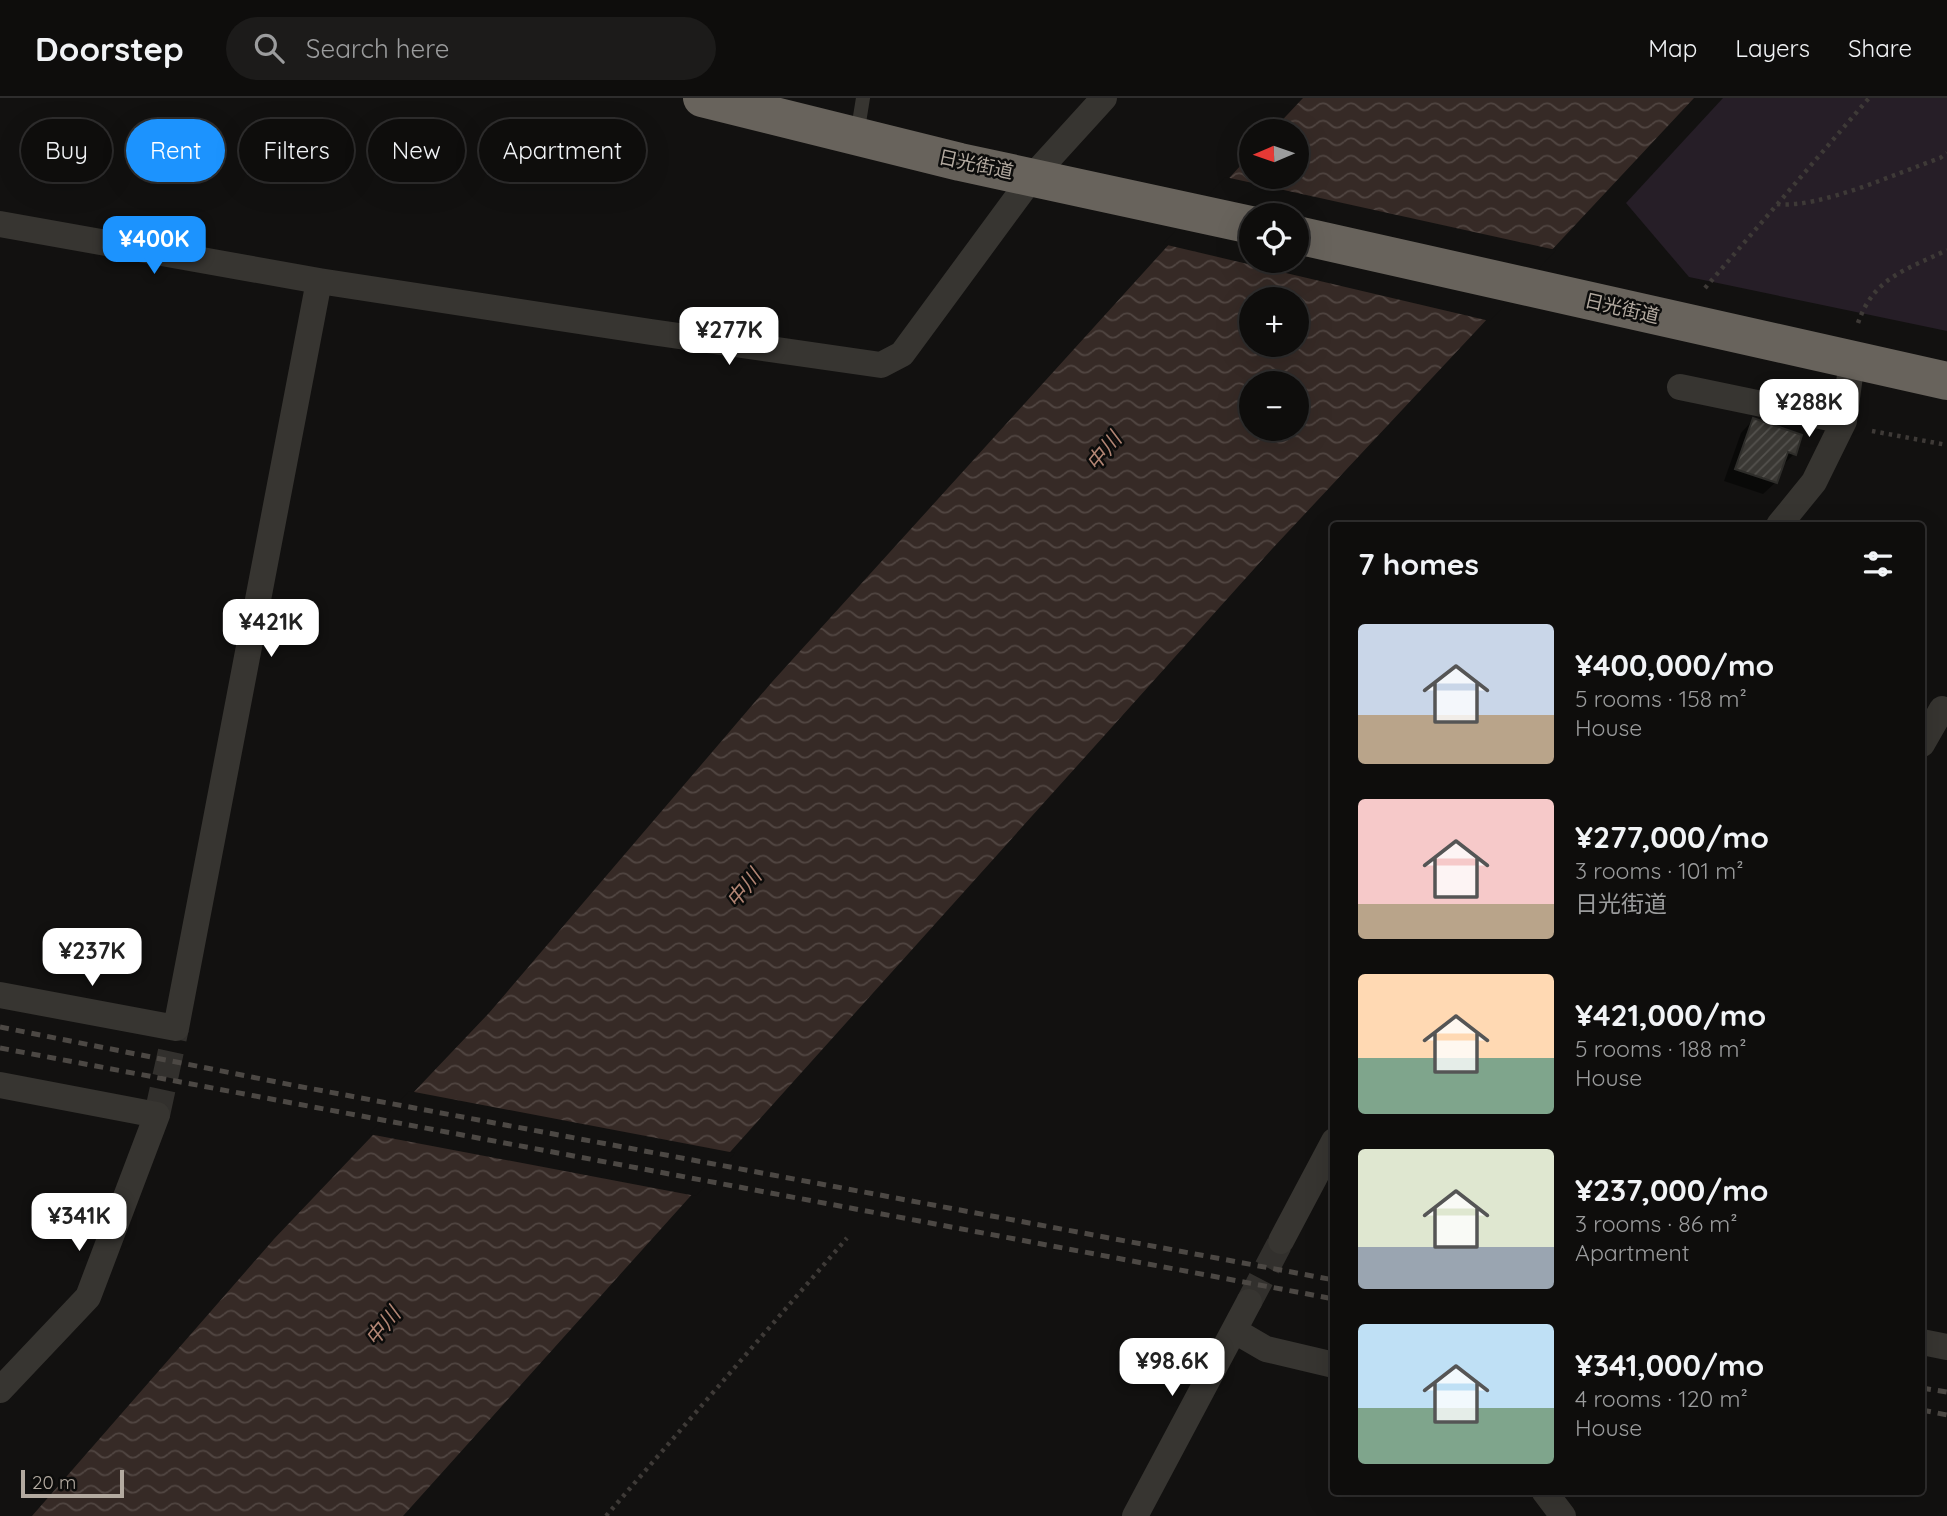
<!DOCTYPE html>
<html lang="en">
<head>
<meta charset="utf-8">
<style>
	:root { --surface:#0e0d0c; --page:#1c1b1a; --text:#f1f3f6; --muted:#9b9c9d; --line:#2e2d2d; --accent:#1c93fe }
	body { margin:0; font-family:Quicksand,"Noto Sans JP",sans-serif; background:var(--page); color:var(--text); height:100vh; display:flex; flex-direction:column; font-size:26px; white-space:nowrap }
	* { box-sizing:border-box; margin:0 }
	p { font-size:23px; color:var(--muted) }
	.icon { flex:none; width:38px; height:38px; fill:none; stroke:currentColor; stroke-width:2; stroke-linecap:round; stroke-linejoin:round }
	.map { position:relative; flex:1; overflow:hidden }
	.panel { position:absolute; left:1330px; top:424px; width:595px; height:973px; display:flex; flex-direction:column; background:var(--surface); border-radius:7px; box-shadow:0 7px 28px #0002,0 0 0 2px var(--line) }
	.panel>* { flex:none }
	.top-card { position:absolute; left:21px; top:21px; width:665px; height:63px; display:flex; gap:14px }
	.needle { width:46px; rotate:268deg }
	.fabs { position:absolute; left:1239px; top:21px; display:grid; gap:14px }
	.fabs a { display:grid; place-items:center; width:70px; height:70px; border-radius:50%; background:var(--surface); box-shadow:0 7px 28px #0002,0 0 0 2px var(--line); font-size:35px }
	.scale { position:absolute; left:21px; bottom:18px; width:103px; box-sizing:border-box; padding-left:7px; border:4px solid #b3aaa0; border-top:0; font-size:19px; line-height:24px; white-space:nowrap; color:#b3aaa0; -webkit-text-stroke:5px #0c0c0b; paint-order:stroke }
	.price { position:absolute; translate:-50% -60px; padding:0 16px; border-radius:14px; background:#fff; color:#222; font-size:23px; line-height:46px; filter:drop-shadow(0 2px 4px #0008) }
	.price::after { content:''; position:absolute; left:50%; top:42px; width:21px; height:16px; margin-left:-10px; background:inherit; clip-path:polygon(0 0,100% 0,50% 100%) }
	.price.active { background:var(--accent); color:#fff }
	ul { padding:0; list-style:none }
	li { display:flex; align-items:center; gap:21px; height:175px; padding:0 28px }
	li span { display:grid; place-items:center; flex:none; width:196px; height:140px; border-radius:7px; color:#555 }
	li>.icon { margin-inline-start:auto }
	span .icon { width:84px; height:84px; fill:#fffc; stroke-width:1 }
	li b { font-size:30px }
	h2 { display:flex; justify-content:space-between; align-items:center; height:84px; padding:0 28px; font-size:30px }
	.chip { padding:0 24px; border-radius:32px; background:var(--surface); box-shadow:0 7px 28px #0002,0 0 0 2px var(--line); font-size:24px; line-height:63px }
	.chip.active { background:var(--accent); color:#fff }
	header { display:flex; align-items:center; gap:42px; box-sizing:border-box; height:98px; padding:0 35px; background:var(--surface); border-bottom:2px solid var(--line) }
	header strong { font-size:33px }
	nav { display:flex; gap:38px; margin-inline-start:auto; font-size:24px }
	.search { width:490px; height:63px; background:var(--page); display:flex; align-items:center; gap:18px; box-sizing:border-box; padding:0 24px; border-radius:38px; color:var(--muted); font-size:26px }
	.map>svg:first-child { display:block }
	.green { fill:#261e27 }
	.water { fill:url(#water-waves); fill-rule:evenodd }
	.pier { fill:#121110; fill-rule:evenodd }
	.shadow { fill:#0007 }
	.building { fill:url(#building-hatch); stroke:#2e2d2a; stroke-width:2 }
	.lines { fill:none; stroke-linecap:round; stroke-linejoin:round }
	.street-tunnel { stroke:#32302d; stroke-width:26; stroke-dasharray:26 13; stroke-linecap:butt }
	.path { stroke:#3e3a37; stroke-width:4.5; stroke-dasharray:3.5 5; stroke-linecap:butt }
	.lane { stroke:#373531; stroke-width:14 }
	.street { stroke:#373531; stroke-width:26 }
	.highway { stroke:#68635c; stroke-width:38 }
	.rail { stroke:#4c4844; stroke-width:5; stroke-dasharray:9 7; stroke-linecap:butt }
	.labels { text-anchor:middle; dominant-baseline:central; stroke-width:5; stroke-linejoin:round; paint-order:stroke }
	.street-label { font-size:19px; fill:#b3aaa0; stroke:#0c0c0b }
	.water-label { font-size:21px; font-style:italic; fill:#b28574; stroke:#0c0c0b }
</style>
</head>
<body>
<header>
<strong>Doorstep</strong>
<div class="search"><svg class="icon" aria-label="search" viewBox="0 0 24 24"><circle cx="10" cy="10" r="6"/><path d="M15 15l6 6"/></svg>Search here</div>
<nav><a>Map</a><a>Layers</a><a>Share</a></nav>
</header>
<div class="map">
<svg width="1947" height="1418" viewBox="0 0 1947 1418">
	<defs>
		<pattern id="water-waves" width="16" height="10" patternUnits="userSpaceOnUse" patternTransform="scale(1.75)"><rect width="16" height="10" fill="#362a26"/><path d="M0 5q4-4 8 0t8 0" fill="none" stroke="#514642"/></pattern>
		<pattern id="building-hatch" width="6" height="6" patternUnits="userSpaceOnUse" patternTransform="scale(1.75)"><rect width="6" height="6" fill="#3a3834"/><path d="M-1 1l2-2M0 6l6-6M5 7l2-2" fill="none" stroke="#54524e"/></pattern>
	</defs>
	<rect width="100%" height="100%" fill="#121110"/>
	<path class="green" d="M 1723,0 L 1947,0 L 1947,233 L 1689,179 L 1626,105 Z"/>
	<path class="water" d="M 1303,0 L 1694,0 L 1272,451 L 403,1418 L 32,1418 L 274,1141 L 489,915 L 772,584 L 1251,56 L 1251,79 L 1297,79 L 1297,33 L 1272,33 ZM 1251,117 L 1297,117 L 1297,163 L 1251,163 ZM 1251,201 L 1297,201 L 1297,247 L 1251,247 ZM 1251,285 L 1297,285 L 1297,331 L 1251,331 Z"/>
	<path class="pier" d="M 1225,79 L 1556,152 L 1490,223 L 1163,146 ZM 1251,117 L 1297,117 L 1297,163 L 1251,163 Z
		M 409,993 L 735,1055 L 696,1098 L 369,1036 Z"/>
	<path class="shadow" d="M 1753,322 L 1794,356 L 1782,368 L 1776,384 L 1763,396 L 1724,383 L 1741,335 Z"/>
	<path class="building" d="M 1753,320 L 1802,337 L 1796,357 L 1788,354 L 1777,385 L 1735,371 Z"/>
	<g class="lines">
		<path class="street-tunnel" d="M 157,1017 L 176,930
			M 1249,1204 L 1281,1143"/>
		<path class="path" d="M 1777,106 C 1819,111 1897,75 1940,60 L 1947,55
			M 1705,190 L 1869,0
			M 1858,225 C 1874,179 1906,172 1947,152
			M 1872,333 L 1947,347
			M 606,1418 L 847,1140"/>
		<path class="lane" d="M 857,37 L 863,0"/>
		<path class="street" d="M 0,126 L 319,183 L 651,234 L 881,267 L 902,256 L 1033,78 L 1104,0
			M 1680,289 L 1844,323
			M 1779,427 L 1814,384 L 1844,323 L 1852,262
			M 1922,646 L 1942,611 L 1947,613
			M 0,897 L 176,930 L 319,183
			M 0,987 L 157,1017 L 88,1199 L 0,1292
			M 1281,1143 L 1334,1043
			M 1235,1233 L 1266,1251 L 1334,1267
			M 1922,1244 L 1947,1249
			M 1544,1393 L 1563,1418
			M 1135,1418 L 1249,1204"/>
		<path class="highway" d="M 702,0 L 960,64 L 1251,127
			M 1297,137 L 1947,283"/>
		<path class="rail" d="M 0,929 L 297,988 L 1334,1182
			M 0,950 L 1334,1201
			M 1922,1290 L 1947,1294
			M 1922,1312 L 1947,1317"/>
	</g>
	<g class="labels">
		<g class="street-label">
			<text transform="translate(976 66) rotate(12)">日光街道</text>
			<text transform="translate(1622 210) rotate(13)">日光街道</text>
		</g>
		<g class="water-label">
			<text transform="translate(1103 353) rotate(-51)">中川</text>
			<text transform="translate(743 790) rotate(-51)">中川</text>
			<text transform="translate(382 1228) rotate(-51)">中川</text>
		</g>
	</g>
</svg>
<div class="fabs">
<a><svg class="needle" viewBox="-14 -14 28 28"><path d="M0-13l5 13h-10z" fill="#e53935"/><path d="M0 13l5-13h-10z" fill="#9b9c9d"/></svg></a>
<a><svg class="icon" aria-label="locate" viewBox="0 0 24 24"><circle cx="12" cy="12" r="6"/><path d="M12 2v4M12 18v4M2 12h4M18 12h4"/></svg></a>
<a>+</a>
<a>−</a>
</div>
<div class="scale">20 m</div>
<b class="price active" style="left:154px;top:178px">¥400K</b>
<b class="price" style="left:729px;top:269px">¥277K</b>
<b class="price" style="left:1809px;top:341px">¥288K</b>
<b class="price" style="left:271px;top:561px">¥421K</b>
<b class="price" style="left:92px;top:890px">¥237K</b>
<b class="price" style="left:79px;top:1155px">¥341K</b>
<b class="price" style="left:1172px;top:1300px">¥98.6K</b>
<div class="top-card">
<a class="chip">Buy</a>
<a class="chip active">Rent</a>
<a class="chip">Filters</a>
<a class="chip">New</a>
<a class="chip">Apartment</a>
</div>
<section class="panel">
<h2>7 homes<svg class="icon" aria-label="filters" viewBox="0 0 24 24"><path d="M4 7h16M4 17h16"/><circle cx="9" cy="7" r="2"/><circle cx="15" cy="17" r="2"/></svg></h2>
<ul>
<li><span style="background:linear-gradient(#c9d6e8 65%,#b9a48a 0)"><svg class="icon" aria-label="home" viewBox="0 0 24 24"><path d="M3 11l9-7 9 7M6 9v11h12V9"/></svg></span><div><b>¥400,000/mo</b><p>5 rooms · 158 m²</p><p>House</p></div></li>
<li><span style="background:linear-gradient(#f6c9c9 75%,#b9a48a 0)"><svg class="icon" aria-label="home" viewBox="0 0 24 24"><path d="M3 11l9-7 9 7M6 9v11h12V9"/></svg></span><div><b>¥277,000/mo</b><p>3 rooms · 101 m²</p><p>日光街道</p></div></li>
<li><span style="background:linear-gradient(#ffd9b3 60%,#7fa58c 0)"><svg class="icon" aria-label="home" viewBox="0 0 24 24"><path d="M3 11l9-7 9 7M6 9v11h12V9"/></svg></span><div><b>¥421,000/mo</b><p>5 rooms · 188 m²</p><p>House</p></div></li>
<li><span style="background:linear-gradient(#dfe7d0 70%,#9aa5b1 0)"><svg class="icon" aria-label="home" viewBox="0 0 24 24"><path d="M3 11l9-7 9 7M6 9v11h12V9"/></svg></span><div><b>¥237,000/mo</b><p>3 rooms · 86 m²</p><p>Apartment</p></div></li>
<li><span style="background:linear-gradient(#bfe0f5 60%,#7fa58c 0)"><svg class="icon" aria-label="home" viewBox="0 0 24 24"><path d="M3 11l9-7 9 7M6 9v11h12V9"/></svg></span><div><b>¥341,000/mo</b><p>4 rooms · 120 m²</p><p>House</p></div></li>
</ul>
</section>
</div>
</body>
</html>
